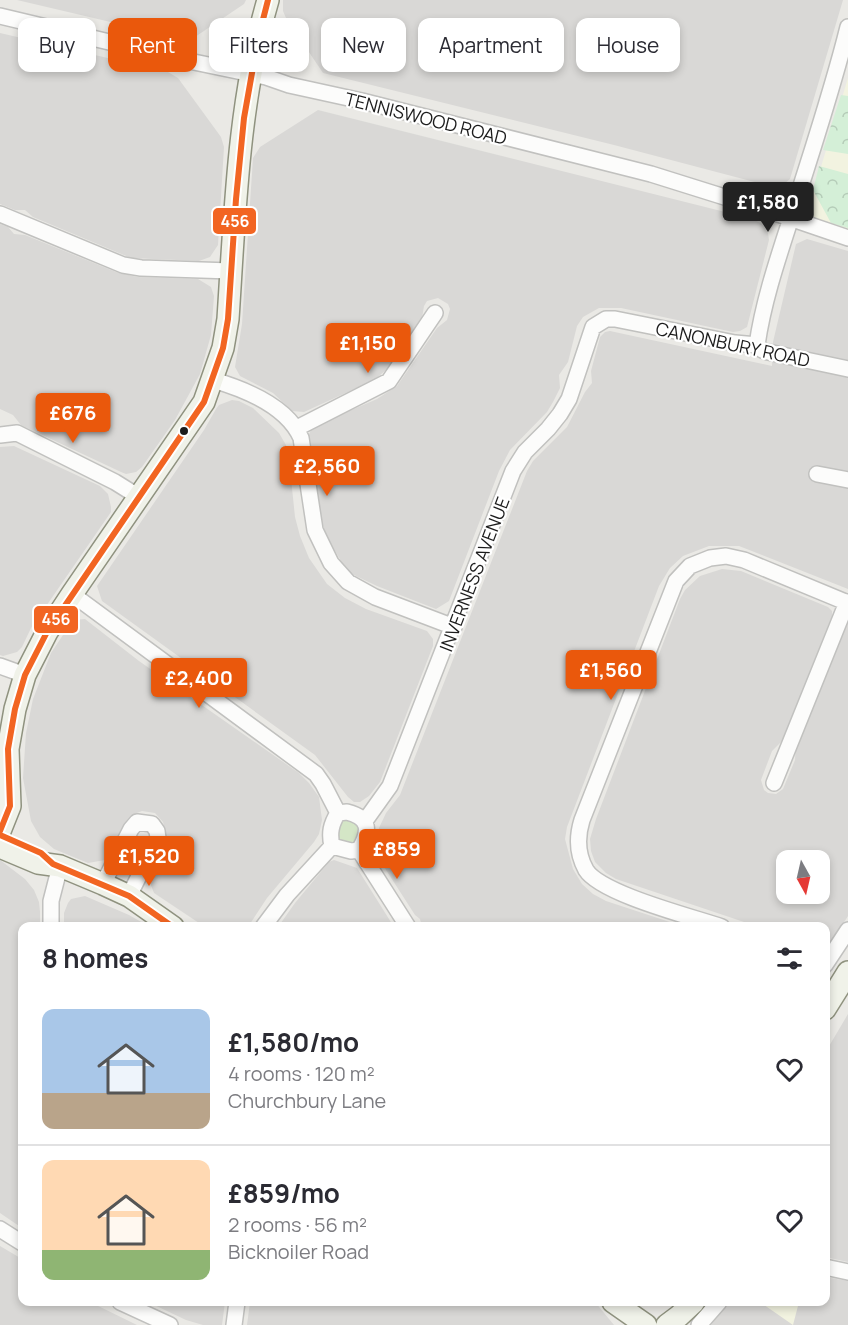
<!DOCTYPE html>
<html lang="en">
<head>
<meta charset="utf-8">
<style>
	:root { --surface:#fff; --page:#f2f2f3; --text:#2b2b33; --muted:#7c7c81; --line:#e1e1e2; --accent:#ea580c }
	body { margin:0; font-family:Manrope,sans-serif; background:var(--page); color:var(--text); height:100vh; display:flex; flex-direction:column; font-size:22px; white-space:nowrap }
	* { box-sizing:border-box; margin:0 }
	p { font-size:20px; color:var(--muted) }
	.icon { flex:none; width:33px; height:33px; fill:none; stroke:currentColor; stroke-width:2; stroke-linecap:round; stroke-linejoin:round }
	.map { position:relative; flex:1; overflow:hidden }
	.details { position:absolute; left:18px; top:922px; width:812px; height:384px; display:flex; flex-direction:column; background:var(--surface); border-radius:12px; box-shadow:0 3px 9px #0003 }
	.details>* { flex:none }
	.hud { position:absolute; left:18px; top:18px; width:813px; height:54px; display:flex; gap:12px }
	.needle { width:39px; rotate:172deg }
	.buttons { position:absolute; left:776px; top:850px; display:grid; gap:12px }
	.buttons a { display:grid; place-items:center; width:54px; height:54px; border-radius:12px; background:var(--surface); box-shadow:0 3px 9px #0003; font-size:30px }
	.price { position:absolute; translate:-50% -51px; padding:0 14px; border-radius:6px; background:var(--accent); color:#fff; font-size:20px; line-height:39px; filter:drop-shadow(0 2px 3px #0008) }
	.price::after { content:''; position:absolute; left:50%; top:36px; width:18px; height:14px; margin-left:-9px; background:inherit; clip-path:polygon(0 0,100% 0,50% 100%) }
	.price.selected { background:#222; color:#fff }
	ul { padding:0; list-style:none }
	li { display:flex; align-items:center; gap:18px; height:150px; padding:0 24px }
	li+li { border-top:2px solid var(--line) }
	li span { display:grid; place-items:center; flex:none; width:168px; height:120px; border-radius:12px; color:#555 }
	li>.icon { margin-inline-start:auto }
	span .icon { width:72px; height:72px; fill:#fffc; stroke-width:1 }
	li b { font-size:26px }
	h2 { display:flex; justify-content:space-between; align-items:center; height:72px; padding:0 24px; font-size:26px }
	.tag { padding:0 21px; border-radius:12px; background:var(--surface); box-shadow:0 3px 9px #0003; font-size:21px; line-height:54px }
	.tag.selected { background:var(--accent); color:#fff }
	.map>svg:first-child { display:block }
	.residential { fill:#d9d8d6; fill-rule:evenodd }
	.education { fill:#f2f3e0 }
	.grass { fill:#d4e6c6 }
	.park { fill:url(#park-crowns) }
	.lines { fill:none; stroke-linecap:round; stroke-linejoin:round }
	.street-casing { stroke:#c1c1bf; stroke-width:18 }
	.secondary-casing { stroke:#8f927f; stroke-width:24 }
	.street { stroke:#fcfcfb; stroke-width:15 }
	.secondary { stroke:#f0f2e9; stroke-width:21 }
	.bus-1-casing { stroke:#fff; stroke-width:10 }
	.bus-1 { stroke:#f26522; stroke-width:6 }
	.bus-dot { fill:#1c1c1c; stroke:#fff; stroke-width:2 }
	.labels { text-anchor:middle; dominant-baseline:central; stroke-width:4.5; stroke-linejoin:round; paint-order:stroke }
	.street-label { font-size:18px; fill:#1c1c1c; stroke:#fff }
	.line-badge { stroke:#fff; stroke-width:2 }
	.badge-label { font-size:16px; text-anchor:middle; font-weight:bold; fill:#fff }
</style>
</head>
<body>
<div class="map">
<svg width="848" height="1325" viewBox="0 0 848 1325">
	<defs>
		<pattern id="park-crowns" width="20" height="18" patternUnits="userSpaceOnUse" patternTransform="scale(1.5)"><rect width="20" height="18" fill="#d4efd7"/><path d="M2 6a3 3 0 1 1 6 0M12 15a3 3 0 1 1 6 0" fill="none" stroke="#b5ccb8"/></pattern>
	</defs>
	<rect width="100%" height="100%" fill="#eae9e5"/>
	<path class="residential" d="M 17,0 L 246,0 L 244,4 L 192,39 L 187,40 Z
		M 283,0 L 843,0 L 790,179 L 784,184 L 770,186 L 614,145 L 323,73 L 286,18 L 283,11 Z
		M 0,33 L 168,72 L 178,78 L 221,137 L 224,147 L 218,245 L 210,257 L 199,261 L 131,258 L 33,217 L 25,210 L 15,210 L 0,204 Z
		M 318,110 L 753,219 L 762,224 L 768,233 L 769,240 L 747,327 L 740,331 L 733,332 L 621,308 L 599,308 L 583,317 L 577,326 L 568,362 L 559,375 L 560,388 L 553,402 L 547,412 L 510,450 L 499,471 L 449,601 L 436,609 L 377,586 L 354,575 L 345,568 L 327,537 L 321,519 L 312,453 L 308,436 L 311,430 L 317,425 L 377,399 L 397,386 L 437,328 L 447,320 L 450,309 L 448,304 L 438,298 L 427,301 L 424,306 L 422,318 L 391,366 L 374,380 L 304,412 L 292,411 L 273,393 L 240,376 L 235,367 L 242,324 L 253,158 L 260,147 Z
		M 0,224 L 8,227 L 14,234 L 25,235 L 116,272 L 137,277 L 198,279 L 211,287 L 214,296 L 211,335 L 200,374 L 175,420 L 142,467 L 136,472 L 126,474 L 121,472 L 21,425 L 13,415 L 0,409 Z
		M 807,239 L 848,251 L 848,589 L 739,546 L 709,546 L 683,556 L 670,568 L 659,586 L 567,827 L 565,839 L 573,869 L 582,884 L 593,894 L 606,901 L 685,927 L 422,927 L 420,919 L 415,915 L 379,859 L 377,850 L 379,828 L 386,813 L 400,795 L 527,471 L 533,461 L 567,427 L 585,392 L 592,383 L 591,371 L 600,337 L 605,332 L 610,331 L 772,366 L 773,342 L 796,244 Z
		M 232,400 L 239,401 L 253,408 L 279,433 L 286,445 L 289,459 L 295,517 L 300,536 L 309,558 L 327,584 L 345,598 L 366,609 L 427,631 L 433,639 L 433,646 L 380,782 L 369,796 L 360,802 L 354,802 L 348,797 L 315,755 L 102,601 L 97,586 L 204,430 L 216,409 L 219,405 Z
		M 14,446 L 100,486 L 108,494 L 111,507 L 111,512 L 31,628 L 22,647 L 17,652 L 3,656 L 0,655 L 0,447 Z
		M 722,569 L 741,571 L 828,607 L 832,611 L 832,616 L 782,741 L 772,751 L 761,780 L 764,790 L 768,793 L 776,794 L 783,789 L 795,760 L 796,742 L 848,620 L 848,916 L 825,952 L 825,927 L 755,927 L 747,923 L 616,879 L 606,873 L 595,862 L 591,851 L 590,839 L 596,819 L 680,599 L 685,590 L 700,576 ZM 786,861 L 819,861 L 819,894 L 786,894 Z
		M 85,619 L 139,661 L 299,773 L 309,783 L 319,797 L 322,820 L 319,834 L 314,842 L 267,898 L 248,927 L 205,927 L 154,893 L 147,875 L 165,838 L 166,832 L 163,822 L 155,813 L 142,811 L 134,814 L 127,820 L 105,860 L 88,863 L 54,849 L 40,837 L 31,821 L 23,778 L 26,733 L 33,699 L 51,653 L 73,620 Z
		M 0,860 L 25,879 L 34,890 L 39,902 L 40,912 L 40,927 L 22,927 L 22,1228 L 0,1213 Z
		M 334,860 L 357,868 L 394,927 L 278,927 L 295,903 L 329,862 Z
		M 85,896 L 129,915 L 150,927 L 64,927 L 64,913 L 68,903 L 71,899 Z
		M 848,1014 L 848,1262 L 825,1257 L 825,1053 Z
		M 0,1246 L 22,1259 L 22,1302 L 90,1302 L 137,1325 L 0,1325 Z
		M 825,1277 L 848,1281 L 848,1325 L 711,1325 L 730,1302 L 825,1302 Z
		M 148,1302 L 225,1302 L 222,1325 L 203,1325 L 186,1320 Z
		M 250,1302 L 595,1302 L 614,1325 L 247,1325 Z"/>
	<path class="education" d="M 848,78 L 848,231 L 806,216 Z
		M 760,1302 L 799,1302 L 793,1325 Z"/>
	<path class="grass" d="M 347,817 L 361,824 L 357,844 L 337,841 L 338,822 Z"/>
	<path class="park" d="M 841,95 L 848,96 L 848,154 L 823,150 Z
		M 819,166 L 848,174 L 848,228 L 831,223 L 813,190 Z"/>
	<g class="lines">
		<defs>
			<path id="street" d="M 0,16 L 189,61 L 266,77 L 289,85 L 362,101 L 651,174 L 766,210 L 848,238
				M 0,214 L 123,265 L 141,268 L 231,271
				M 757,345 C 763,303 777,261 790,221 C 810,156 832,92 848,27
				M 213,380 C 244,389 287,406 301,438 L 315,530 L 331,563 L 348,582 L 375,597 L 454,627
				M 297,428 L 389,381 L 435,313
				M 0,435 L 17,433 L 115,482 L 139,497
				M 817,474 L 848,480
				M 72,594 L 316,774 L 323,784 L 338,813
				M 0,666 L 25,675
				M 774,783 L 847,602
				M 347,812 C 371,818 370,831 359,850 L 351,851 L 332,846 C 329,833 331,824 338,813 Z
				M 365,821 L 390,786 L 513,471 L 525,452 L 548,429 L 560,414 L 569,399 L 593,327 L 606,319 L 615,319 L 735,343 L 757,345 L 762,350 L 768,352 L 848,369
				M 359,850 L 408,927
				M 103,884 L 131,829 L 137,822 L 152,824 L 157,831 L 158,838 L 129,896
				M 51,927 L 51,901 L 60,866
				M 263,927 L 287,895 L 332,846
				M 722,927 C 693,917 601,894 586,870 C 577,854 577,836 582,820 L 676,581 L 690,566 L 710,558 L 726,556 L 744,560 L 848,603
				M 825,965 L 848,930
				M 0,1229 L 22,1243
				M 825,1267 L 848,1272
				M 120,1302 L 170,1325
				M 234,1325 L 237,1302
				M 699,1325 L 719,1302"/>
			<path id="secondary" d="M 0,831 L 10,806 L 8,749 L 15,709 L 25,675 L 47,632 L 72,594 L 204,402 L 223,348 L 228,319 C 235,213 238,103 268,0
				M 0,847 L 38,863 L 60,866 L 103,884 L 129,896 L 173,927
				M 825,1009 L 848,972
				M 613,1302 L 646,1325
				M 667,1325 L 679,1316 L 694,1302"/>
		</defs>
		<use href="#street" class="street-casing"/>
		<use href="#secondary" class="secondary-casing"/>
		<use href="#street" class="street"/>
		<use href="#secondary" class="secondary"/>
		<defs>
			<path id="bus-1" d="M 0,831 L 10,806 L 8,749 L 15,709 L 25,675 L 47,632 L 204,402 L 223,348 L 228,319 L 236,199 L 244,118 L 258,39 L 268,0
				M 0,835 L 41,853 L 53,864 L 129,896 L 173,927"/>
		</defs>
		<use href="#bus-1" class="bus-1-casing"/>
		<use href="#bus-1" class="bus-1"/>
	</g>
	<circle class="bus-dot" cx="184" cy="431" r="5"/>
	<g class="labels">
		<g class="street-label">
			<text transform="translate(426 118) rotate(14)">TENNISWOOD ROAD</text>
			<text transform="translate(733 344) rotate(12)">CANONBURY ROAD</text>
			<text transform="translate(474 574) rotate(-69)">INVERNESS AVENUE</text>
		</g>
	</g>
	<g class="line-badge">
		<rect x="212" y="207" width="45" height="28" rx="6" fill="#f26522"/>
		<rect x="33" y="605" width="46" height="29" rx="6" fill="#f26522"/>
	</g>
	<g class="badge-label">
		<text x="235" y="227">456</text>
		<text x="56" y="625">456</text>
	</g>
</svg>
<div class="buttons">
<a><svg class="needle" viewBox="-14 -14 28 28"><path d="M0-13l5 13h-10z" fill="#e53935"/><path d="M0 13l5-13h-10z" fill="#7c7c81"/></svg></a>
</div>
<b class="price selected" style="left:768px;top:233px">£1,580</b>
<b class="price" style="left:368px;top:374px">£1,150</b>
<b class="price" style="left:73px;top:444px">£676</b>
<b class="price" style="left:327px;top:497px">£2,560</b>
<b class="price" style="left:611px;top:701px">£1,560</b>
<b class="price" style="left:199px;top:709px">£2,400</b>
<b class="price" style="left:397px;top:880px">£859</b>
<b class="price" style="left:149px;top:887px">£1,520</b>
<div class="hud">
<a class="tag">Buy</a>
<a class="tag selected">Rent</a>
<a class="tag">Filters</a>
<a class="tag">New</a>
<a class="tag">Apartment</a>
<a class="tag">House</a>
</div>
<section class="details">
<h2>8 homes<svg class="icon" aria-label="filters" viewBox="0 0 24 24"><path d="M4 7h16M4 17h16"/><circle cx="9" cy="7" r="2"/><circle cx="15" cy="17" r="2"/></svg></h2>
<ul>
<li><span style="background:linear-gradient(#a9c7e8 70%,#b9a48a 0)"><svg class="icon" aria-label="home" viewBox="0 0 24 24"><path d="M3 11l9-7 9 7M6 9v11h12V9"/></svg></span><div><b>£1,580/mo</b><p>4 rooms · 120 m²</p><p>Churchbury Lane</p></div><svg class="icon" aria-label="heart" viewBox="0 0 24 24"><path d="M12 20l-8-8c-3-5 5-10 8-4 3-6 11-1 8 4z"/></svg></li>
<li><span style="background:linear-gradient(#ffd9b3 75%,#8fb573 0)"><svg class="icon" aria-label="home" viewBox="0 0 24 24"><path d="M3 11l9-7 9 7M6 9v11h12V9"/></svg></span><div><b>£859/mo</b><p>2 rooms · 56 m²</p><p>Bicknoiler Road</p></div><svg class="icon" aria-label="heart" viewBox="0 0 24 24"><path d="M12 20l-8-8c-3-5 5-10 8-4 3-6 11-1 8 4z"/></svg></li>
</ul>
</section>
</div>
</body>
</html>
